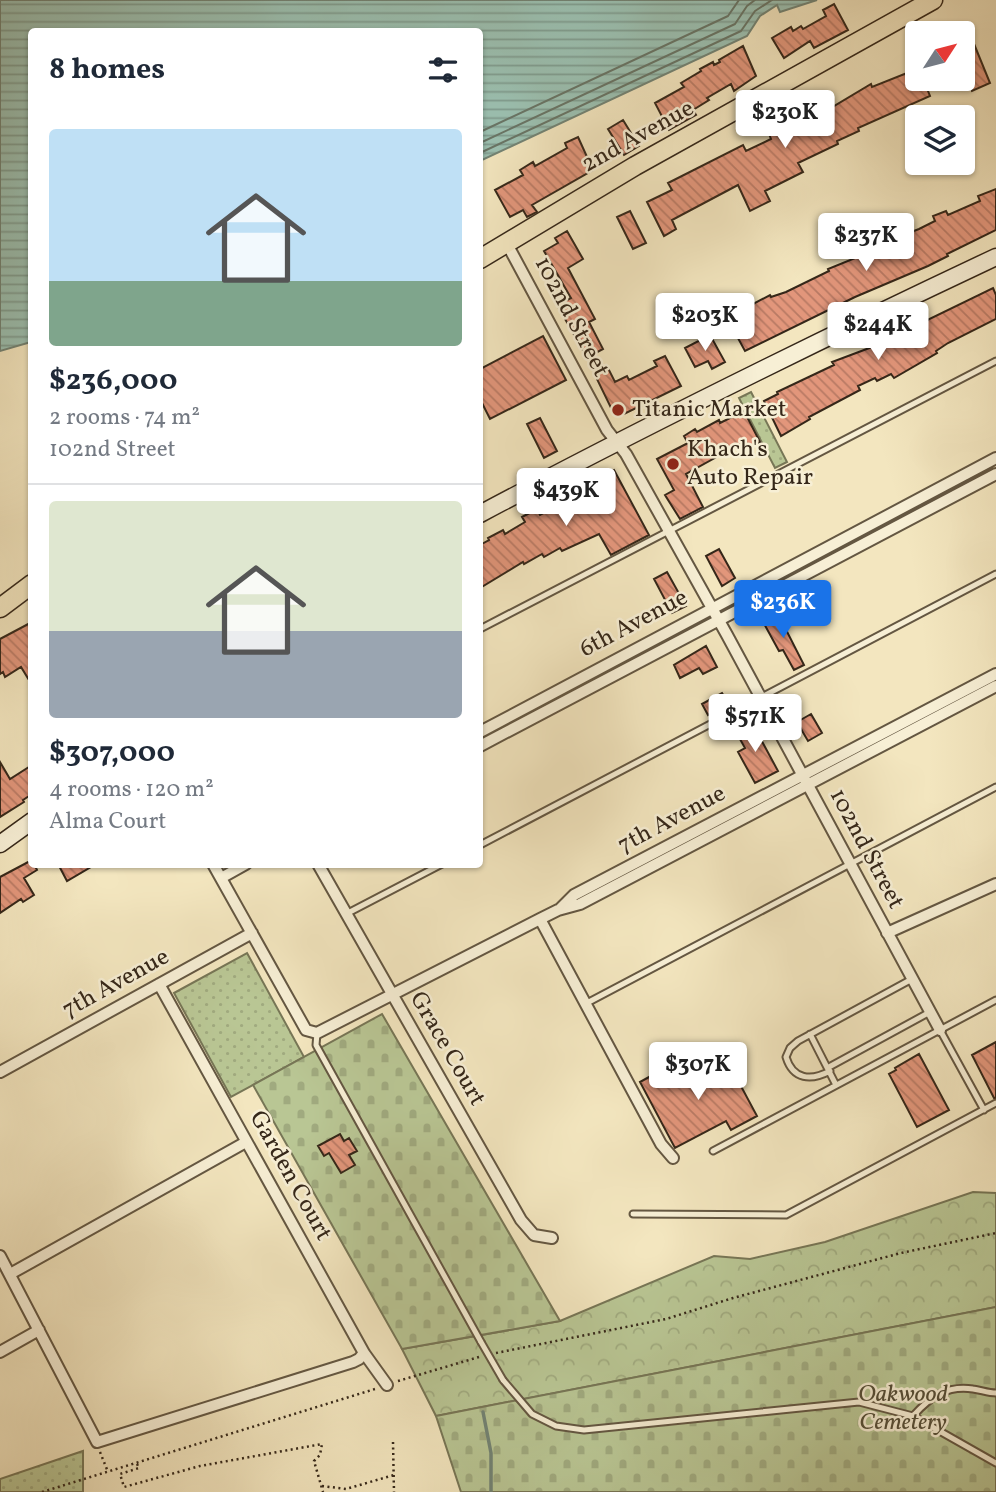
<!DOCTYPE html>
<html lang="en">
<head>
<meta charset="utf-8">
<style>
	:root { --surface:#fff; --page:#f6f6f7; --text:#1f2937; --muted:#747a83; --line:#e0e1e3; --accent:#1a73e8 }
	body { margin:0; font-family:Vollkorn,serif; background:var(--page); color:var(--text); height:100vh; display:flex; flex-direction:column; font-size:26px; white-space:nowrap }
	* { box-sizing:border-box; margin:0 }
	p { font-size:23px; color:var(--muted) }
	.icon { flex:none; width:38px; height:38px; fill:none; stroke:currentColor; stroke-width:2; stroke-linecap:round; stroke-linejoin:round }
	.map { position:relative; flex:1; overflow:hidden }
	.drawer { position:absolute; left:28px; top:28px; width:455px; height:840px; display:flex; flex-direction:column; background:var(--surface); border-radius:7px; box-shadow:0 2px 5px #0004 }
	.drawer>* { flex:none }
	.needle { width:46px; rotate:54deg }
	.fabs { position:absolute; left:905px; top:21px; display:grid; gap:14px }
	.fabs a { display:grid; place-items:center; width:70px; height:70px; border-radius:7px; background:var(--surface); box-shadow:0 2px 5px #0004; font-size:35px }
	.price { position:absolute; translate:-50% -60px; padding:0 16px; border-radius:7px; background:#fff; color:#222; font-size:23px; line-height:46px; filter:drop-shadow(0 2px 4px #0008) }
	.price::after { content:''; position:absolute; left:50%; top:42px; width:21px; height:16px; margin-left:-10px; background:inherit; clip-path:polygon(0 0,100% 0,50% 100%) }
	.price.active { background:var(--accent); color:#fff }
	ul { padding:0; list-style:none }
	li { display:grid; align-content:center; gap:14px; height:371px; padding:0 21px }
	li+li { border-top:2px solid var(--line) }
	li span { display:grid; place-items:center; height:217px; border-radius:7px; color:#555 }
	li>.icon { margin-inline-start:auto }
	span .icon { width:126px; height:126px; fill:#fffc; stroke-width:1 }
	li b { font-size:30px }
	h2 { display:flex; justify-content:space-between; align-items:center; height:84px; padding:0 21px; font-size:30px }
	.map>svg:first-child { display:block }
	.grass { fill:url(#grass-dots); stroke:#777656; stroke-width:2 }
	.forest { fill:url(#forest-crowns); stroke:#777656; stroke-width:2 }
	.cemetery { fill:url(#cemetery-stones); stroke:#777656; stroke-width:2 }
	.water { fill:url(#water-rules); stroke:#728374; stroke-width:2 }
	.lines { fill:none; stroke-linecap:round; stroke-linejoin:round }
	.shore { stroke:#687465; stroke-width:2 }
	.stream { stroke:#728374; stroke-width:3.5 }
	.building { fill:url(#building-back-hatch); stroke:#352719; stroke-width:2 }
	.lane-casing { stroke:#645742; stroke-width:9 }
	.street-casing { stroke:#645742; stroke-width:14 }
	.secondary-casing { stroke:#352719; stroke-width:19 }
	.primary-casing { stroke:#352719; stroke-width:21 }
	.path { stroke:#352719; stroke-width:2.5; stroke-dasharray:2 3.5; stroke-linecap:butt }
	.lane { stroke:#f7efd5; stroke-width:5 }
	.street { stroke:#f7efd5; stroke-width:10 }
	.secondary { stroke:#f7efd5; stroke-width:16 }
	.primary { stroke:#f3e6bf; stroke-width:18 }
	.lane-bridge-casing { stroke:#645742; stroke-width:9; stroke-linecap:butt }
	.lane-bridge { stroke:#f7efd5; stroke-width:5 }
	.poi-dot { fill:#8f2418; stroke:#f7efd5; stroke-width:2.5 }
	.labels { text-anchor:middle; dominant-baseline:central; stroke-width:5; stroke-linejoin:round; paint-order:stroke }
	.street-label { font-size:24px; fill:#352719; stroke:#f7efd5 }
	.poi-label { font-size:24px; fill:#352719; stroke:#f7efd5; text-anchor:start }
	.park-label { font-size:24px; font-style:italic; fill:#564f38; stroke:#f7efd5 }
</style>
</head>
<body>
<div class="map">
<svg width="996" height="1492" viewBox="0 0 996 1492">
	<defs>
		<pattern id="grass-dots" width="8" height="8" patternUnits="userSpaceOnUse" patternTransform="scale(1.75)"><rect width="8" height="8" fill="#b9c694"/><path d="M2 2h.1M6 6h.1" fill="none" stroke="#a0aa7f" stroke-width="1.8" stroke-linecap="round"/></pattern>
		<pattern id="forest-crowns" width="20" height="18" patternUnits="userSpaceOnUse" patternTransform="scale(1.75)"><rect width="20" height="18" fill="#b9c694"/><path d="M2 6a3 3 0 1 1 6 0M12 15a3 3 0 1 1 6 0" fill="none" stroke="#a0aa7f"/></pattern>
		<pattern id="cemetery-stones" width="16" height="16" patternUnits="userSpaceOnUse" patternTransform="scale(1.75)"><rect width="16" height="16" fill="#b9c694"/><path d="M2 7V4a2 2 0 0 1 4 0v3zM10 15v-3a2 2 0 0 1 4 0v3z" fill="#a0aa7f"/></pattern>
		<pattern id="water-rules" width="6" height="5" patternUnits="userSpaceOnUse" patternTransform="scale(1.75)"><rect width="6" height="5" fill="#9bc0b1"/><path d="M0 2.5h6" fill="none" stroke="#7f9c8f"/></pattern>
		<pattern id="building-back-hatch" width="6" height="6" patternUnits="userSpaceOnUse" patternTransform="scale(1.75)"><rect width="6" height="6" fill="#e2967b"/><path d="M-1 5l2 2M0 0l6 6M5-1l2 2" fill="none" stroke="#b87a64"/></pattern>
	</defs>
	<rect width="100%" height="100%" fill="#f3e6bf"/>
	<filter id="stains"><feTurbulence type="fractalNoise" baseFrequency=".00286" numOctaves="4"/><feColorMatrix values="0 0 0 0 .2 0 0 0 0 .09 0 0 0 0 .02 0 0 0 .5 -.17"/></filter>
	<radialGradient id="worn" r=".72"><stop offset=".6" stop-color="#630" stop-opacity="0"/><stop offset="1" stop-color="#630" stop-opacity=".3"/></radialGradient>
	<path class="grass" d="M 751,392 L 787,462 L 775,468 L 739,398 Z
		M 247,953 L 304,1057 L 231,1097 L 174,993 Z
		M 83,1451 L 83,1492 L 0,1492 L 0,1479 Z"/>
	<path class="forest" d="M 973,1192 L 996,1193 L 996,1307 L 436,1416 L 402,1349 L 560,1321 L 714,1256 L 750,1259 L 825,1242 Z"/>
	<path class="cemetery" d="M 382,1014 L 560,1321 L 402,1349 L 253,1085 Z
		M 996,1307 L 996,1492 L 461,1492 L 436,1416 Z"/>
	<path class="water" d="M 0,0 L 817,0 L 780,12 L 777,5 L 760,16 L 747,36 L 480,161 L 480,32 L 32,32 L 31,342 L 0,351 Z"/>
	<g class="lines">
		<path class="shore" d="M 480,132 L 728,16 L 739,0
			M 480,143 L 735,24 L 747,6 L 755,0
			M 480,153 L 741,31 L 755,11 L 772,0"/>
		<path class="stream" d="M 483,1412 L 491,1453 L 491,1492"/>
	</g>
	<path class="building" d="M 834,4 L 848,30 L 814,48 L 810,41 L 784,58 L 772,38 L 791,27 L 793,31 L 801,26 L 803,29 L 826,16 L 823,10 Z
		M 972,39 L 990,83 L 972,91 L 965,72 L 962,73 L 962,44 Z
		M 743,46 L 756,76 L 734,91 L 731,84 L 707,98 L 709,100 L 693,110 L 696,115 L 669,130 L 655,103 L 684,87 L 681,83 L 701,71 L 700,69 L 713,62 L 714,65 L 720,62 L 719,60 Z
		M 917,69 L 917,79 L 943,79 L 926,86 L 930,96 L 858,128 L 859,131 L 837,141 L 838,144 L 798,163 L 803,172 L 765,191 L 770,201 L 750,211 L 738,185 L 672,220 L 676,229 L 664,236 L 647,202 L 672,190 L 668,183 L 743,145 L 746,151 L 771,139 L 769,134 L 823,110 L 824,112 L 871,84 L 872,87 Z
		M 623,120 L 639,146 L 624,155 L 608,129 Z
		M 578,137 L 593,170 L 532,205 L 537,212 L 527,217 L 523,210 L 510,217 L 495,190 L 523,175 L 520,170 L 533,162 L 535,166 L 567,148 L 565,143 Z
		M 996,189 L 996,230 L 947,254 L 948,256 L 928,266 L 855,297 L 745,351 L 727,318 L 770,295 L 771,297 L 786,292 L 829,271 L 828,269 L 870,252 L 869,249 L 883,243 L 919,229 L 935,221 L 933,216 L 946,211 L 948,215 L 980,201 L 978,196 Z
		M 630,211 L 646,243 L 633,249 L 617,217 Z
		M 567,231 L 583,259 L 568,268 L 595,319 L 589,322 L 603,349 L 592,355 L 589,349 L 584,352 L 557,305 L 571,298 L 544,251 L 558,243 L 555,238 Z
		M 993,288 L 996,295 L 996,319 L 948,343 L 936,351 L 937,353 L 894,378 L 891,374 L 877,381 L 875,378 L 858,386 L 860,390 L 809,417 L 810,419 L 781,436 L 764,401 L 778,394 L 777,392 L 834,365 L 832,362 L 872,347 Z
		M 710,335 L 725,362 L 712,369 L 708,361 L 695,367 L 685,348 Z
		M 543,336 L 566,380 L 490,419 L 480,399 L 480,369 Z
		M 665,356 L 681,386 L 620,416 L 614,414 L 595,375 L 608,368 L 615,382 L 627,376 L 629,380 L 657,366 L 654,361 Z
		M 744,411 L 760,442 L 746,450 L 742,443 L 686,474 L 703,507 L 680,519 L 665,495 L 674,490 L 657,459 L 688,443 L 684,436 L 695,429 L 697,432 L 719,420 L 720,423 Z
		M 540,418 L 557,451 L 544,458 L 527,424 Z
		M 614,470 L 649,535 L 611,555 L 599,534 L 562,551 L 560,548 L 544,557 L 542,554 L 524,564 L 523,562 L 480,588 L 480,545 L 489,540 L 488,538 L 503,530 L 505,534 L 525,522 L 522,517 L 537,509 L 540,515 L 563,503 L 561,499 Z
		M 719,549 L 735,578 L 722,586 L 706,556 Z
		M 667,572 L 686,606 L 672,613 L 654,579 Z
		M 777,612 L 804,665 L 794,670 L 783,650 L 779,651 L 762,620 Z
		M 32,622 L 32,685 L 21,667 L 5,677 L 3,672 L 0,674 L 0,639 Z
		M 706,646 L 717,667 L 703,674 L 699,668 L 680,678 L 674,665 Z
		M 722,693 L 728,703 L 708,715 L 702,704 Z
		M 811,714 L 822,733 L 808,741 L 797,722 Z
		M 752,723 L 778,771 L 755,783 L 738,752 L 745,748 L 736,732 Z
		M 0,762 L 10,779 L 32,765 L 32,794 L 23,800 L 24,802 L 0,817 Z
		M 32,860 L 32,864 L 34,864 L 37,870 L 24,878 L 34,895 L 23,902 L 21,899 L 0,913 L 0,877 Z
		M 58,864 L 96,864 L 67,881 Z
		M 996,1042 L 996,1098 L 994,1098 L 972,1055 Z
		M 919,1054 L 949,1110 L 917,1127 L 889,1074 L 896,1070 L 895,1068 Z
		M 727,1060 L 757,1116 L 731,1130 L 726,1121 L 675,1148 L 640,1082 L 669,1066 L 675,1079 L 693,1069 L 697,1076 Z
		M 340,1134 L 344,1141 L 349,1138 L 357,1151 L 349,1155 L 355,1165 L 341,1173 L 329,1153 L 324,1156 L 318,1146 Z"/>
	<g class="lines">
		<defs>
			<path id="lane" d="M 480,629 L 996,361
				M 480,845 L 996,574
				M 346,914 L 442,864
				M 585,1004 L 996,787
				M 940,1030 L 984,1110
				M 317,1033 L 316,1045 L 481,1342
				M 810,1034 L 836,1085
				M 829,1067 L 930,1012
				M 830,1071 C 811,1081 793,1080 786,1057 L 790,1048 L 798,1041 L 912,979
				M 713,1151 L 996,1000
				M 633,1214 L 786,1215 L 996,1103
				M 503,1380 L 532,1414 L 556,1426 L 584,1430 L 859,1402 L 913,1416 L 996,1463
				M 913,1416 C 930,1397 947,1385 973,1389 C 981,1390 988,1393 996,1393"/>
			<path id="street" d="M 506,242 L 607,430 L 626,454 L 727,635 L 940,1030
				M 480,732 L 996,458
				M 480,746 L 996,474
				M 213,864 L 306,1030 L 317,1033 L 540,919 L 558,910 L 580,904 L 996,686
				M 318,864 L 521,1220 L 534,1235 L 552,1238
				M 221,878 L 246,864
				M 560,909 L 574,895 L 996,674
				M 540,919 L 661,1144 L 673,1158
				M 887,933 L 996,884
				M 159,984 L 364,1353 L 387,1385
				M 0,1072 L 252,933
				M 0,1256 L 97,1442 L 353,1362 L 359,1359 L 364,1353
				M 10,1274 L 246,1142
				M 0,1352 L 39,1330"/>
			<path id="secondary" d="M 480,514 C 649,424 822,339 996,257
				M 0,844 L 32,821"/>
			<path id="primary" d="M 480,259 L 635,166 L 933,0
				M 0,608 L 32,584"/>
		</defs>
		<use href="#lane" class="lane-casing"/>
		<use href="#street" class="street-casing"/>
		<use href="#secondary" class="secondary-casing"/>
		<use href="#primary" class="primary-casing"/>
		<path class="path" d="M 496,1353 L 666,1319 L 733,1298 L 901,1253 L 996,1233
			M 398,1381 L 479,1357
			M 393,1442 L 394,1492
			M 100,1452 L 108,1472
			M 137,1464 L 139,1468 L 120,1474 L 124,1487 L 200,1466 L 322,1444 L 320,1455 L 314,1461 L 323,1492
			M 322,1486 L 346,1489 L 394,1475
			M 42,1492 L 375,1389"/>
		<use href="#lane" class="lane"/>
		<use href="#street" class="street"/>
		<use href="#secondary" class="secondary"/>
		<use href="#primary" class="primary"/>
		<defs>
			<path id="lane-bridge" d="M 481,1342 L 503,1380"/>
		</defs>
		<use href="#lane-bridge" class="lane-bridge-casing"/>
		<use href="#lane-bridge" class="lane-bridge"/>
	</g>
	<g class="poi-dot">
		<circle cx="618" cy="410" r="7"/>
		<circle cx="673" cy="464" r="7"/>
	</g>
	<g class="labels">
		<g class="street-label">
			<text transform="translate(638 137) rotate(-29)">2nd Avenue</text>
			<text transform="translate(571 317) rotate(62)">102nd Street</text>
			<text transform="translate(634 624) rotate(-28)">6th Avenue</text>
			<text transform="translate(672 820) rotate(-28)">7th Avenue</text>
			<text transform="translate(866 849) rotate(62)">102nd Street</text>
			<text transform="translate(116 984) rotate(-29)">7th Avenue</text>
			<text transform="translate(447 1049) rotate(60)">Grace Court</text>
			<text transform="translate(290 1176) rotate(61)">Garden Court</text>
		</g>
		<g class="poi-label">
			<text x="632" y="410">Titanic Market</text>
			<text x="687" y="450">Khach's<tspan x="687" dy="28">Auto Repair</tspan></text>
		</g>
		<g class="park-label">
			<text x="903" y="1395">Oakwood<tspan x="903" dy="28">Cemetery</tspan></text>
		</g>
	</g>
	<rect width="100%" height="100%" filter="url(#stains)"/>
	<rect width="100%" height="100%" fill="url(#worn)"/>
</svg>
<div class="fabs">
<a><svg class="needle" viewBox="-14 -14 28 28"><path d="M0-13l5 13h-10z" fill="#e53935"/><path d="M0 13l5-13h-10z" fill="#747a83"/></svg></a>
<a><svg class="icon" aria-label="layers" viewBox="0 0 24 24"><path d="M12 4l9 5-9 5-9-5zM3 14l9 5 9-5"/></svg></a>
</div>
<b class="price" style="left:785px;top:150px">$230K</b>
<b class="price" style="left:866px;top:273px">$237K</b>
<b class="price" style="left:705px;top:353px">$203K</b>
<b class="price" style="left:878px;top:362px">$244K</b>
<b class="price" style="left:566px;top:528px">$439K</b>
<b class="price active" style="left:783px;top:640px">$236K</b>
<b class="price" style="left:755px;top:754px">$571K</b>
<b class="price" style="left:698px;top:1102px">$307K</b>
<section class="drawer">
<h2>8 homes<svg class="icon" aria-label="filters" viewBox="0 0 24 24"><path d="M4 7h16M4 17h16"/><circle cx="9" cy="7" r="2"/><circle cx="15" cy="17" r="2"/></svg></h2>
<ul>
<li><span style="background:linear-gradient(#bfe0f5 70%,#7fa58c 0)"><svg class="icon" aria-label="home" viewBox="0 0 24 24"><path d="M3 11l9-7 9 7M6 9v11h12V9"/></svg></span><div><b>$236,000</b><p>2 rooms · 74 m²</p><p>102nd Street</p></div></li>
<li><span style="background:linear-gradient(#dfe7d0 60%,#9aa5b1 0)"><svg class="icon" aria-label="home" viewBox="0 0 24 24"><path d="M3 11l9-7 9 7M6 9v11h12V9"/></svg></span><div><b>$307,000</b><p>4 rooms · 120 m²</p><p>Alma Court</p></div></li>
</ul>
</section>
</div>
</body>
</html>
